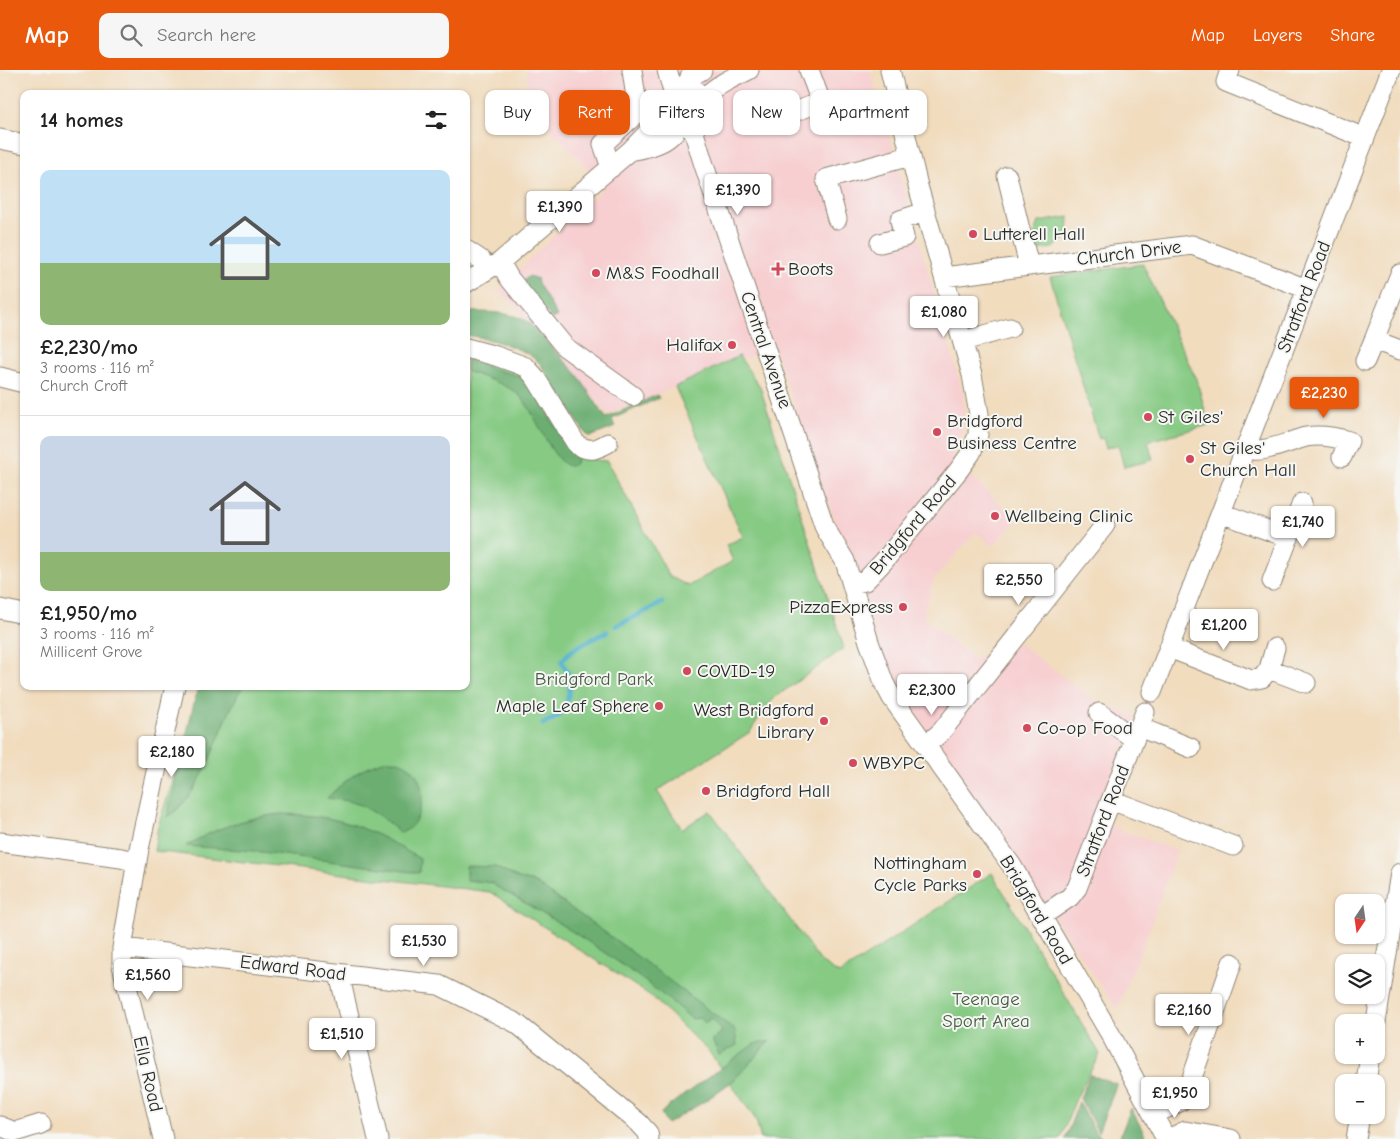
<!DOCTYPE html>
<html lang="en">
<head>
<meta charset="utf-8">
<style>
	:root { --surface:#fff; --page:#f6f6f6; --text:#222; --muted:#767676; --line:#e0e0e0; --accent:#ea580c }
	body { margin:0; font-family:"Comic Neue",sans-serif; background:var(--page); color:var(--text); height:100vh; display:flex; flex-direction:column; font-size:19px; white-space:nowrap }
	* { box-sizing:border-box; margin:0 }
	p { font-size:16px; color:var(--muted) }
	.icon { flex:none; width:28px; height:28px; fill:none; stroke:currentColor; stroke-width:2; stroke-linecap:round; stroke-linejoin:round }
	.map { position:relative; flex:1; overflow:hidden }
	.side { position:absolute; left:20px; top:20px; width:450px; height:600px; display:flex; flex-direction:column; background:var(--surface); border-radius:10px; box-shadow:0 1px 4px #0004 }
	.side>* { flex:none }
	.top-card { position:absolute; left:485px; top:20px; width:475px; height:45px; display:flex; gap:10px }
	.needle { width:32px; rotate:193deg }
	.controls { position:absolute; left:1335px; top:824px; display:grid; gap:10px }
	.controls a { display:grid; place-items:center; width:50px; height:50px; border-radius:10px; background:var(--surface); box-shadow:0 1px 4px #0004; font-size:25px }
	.price { position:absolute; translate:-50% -42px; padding:0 11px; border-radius:5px; background:#fff; color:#222; font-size:16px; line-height:32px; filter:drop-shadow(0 1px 2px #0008) }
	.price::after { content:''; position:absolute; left:50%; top:30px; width:15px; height:11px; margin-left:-8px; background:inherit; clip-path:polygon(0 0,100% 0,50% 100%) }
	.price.on { background:var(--accent); color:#fff }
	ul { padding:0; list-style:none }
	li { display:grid; align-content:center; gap:10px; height:265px; padding:0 20px }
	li+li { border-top:1px solid var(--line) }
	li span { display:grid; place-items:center; height:155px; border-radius:10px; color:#555 }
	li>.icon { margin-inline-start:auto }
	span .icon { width:90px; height:90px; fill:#fffc; stroke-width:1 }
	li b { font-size:21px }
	h2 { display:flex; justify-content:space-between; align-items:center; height:60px; padding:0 20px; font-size:21px }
	.chip { padding:0 18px; border-radius:10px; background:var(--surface); box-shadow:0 1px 4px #0004; font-size:18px; line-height:45px }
	.chip.on { background:var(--accent); color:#fff }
	header { display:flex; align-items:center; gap:30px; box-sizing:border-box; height:70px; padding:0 25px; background:var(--accent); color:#fff }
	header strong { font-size:24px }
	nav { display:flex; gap:28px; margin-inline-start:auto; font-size:18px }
	.search { width:350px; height:45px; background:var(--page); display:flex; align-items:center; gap:12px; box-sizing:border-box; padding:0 18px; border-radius:10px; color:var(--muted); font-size:19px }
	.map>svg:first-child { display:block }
	.built { fill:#f7cfd1 }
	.green { fill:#86ca84; stroke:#587a58 }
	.forest { fill:#6cae72; stroke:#4c6c4e }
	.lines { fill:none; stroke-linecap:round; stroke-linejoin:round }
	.stream { stroke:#4cb0cb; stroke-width:5 }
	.minor-casing { stroke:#8e8474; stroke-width:21 }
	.minor { stroke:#fff; stroke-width:19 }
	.poi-dot { fill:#d1495b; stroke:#f6f6f2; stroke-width:2 }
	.labels { text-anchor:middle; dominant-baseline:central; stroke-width:4; stroke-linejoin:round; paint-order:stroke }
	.poi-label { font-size:19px; fill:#2b2b2b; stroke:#f6f6f2; text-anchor:start }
	.street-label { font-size:19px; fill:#2b2b2b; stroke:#f6f6f2 }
	.park-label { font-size:19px; fill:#465b46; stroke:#f6f6f2 }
</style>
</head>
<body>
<header>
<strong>Map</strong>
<div class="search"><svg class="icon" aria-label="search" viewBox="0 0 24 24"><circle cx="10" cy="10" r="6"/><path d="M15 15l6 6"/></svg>Search here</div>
<nav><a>Map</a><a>Layers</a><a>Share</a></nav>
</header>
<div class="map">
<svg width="1400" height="1069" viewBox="0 0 1400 1069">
	<rect width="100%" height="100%" fill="#f6f6f2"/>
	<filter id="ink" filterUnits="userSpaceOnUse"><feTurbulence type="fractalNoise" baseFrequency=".02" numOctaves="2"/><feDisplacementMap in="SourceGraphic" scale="10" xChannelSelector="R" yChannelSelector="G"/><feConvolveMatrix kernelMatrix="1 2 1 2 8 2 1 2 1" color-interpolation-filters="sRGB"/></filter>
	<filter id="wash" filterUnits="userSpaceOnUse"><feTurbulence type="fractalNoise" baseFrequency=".0096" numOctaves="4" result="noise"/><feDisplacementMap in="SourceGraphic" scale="20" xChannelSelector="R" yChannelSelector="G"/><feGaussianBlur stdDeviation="1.12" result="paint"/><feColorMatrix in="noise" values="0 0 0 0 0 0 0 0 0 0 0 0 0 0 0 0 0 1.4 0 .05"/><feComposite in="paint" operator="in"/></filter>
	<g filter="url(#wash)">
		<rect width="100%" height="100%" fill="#f1dcbe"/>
		<path class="built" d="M 527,0 L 870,0 L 963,323 L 964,351 L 961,366 L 951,387 L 1017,450 L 993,476 L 976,462 L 934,509 L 923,548 L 974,589 L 1016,572 L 1100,634 L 1136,646 L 1096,751 L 1177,781 L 1148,862 L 1117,939 L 888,602 L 774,277 L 608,344 L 499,219 L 604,117 L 526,32 Z"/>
		<path class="green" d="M 1069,147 L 1068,167 L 1052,178 L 1035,180 L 1030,176 L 1039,152 Z
			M 1143,194 L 1197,311 L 1209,355 L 1148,371 L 1153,390 L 1124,397 L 1118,375 L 1106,378 L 1103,368 L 1099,369 L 1050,207 Z
			M 739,286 L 760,317 L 844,578 L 777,626 L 765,638 L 750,662 L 657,721 L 682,759 L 710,741 L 822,893 L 839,904 L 992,803 L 1100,984 L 1077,1026 L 1060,1069 L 761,1069 L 756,1050 L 710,983 L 651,926 L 490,822 L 154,781 L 158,756 L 204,616 L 466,616 L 466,288 L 525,301 L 571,379 L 582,389 L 607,391 L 669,506 L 688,516 L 733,491 L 726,475 L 743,467 L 675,317 Z"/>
		<path class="forest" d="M 529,206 L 538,209 L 537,211 L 557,246 L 552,249 L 521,213 Z
			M 466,242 C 487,242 509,241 528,252 L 577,304 L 606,348 L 657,325 L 659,328 L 612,349 L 615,357 L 590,367 L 585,363 L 539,292 C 521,276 490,269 466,265 Z
			M 466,291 L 525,308 L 569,379 L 577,388 L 576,393 C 573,395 570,397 566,395 C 549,386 535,340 519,325 C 507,314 482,307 466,301 Z
			M 198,616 L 243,616 C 218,655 206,724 167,747 Z
			M 388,690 C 432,690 430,752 401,763 L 380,746 L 361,735 L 348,731 L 327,728 C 343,712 365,694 388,690 Z
			M 281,744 C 341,745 370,758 420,789 L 419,803 L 254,781 L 186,776 C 215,758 248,747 281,744 Z
			M 466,796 L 495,797 L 519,809 L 531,811 L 537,814 L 617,871 L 735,960 L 737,975 L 719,985 L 712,970 L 722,962 L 711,948 L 705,953 L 700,948 L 692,949 C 632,897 565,855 495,816 L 493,813 L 466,810 Z
			M 770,971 L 734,1010 L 705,1031 L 667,1054 L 661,1043 L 670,1035 L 754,974 Z
			M 1090,1005 L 1117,1014 L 1098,1062 L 1080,1028 Z
			M 1079,1032 L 1095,1062 L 1103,1069 L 1065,1069 Z
			M 1131,1038 L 1147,1069 L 1119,1069 Z"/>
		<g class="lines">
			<path class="stream" d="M 616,556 L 662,533
				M 543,654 C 561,646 566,642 569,622 C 570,617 571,611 569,606 C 567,600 563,597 562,591 C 572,577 592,570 607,562"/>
		</g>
	</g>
	<g filter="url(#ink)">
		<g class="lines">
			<defs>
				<path id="minor" d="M 667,0 L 673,22
					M 1230,0 L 1226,12 L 1365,68
					M 687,15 L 690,7 L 702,0
					M 699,34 L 697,22 L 691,16 L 681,16 C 665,24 672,47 689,42 C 696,41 698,34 703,29 C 716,15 732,8 749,0
					M 688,43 L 703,92 L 825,458 L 845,491 L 869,572 L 884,613 L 892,628 L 1012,796 L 1112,967 L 1166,1069
					M 791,43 L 821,32 L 809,0
					M 0,69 L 24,74
					M 630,81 C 658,76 674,71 686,43
					M 611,98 L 603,74 L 638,42 L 632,0
					M 1007,106 L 1029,196
					M 837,149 L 826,109 L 910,86
					M 880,173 L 904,167 L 900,150 L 925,142
					M 466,180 L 481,190 L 488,199
					M 500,192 L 509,208 L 565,277 L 633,326
					M 944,207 L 1192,175 L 1307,219
					M 466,213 L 500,192 L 630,81 L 656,54 L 671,30
					M 1374,270 L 1400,204
					M 963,271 L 1010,258
					M 466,278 L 496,286 L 526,297 L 535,307 L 577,375 C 591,382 595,380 608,373
					M 1365,291 L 1374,270 L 1400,280
					M 0,307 L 24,313
					M 1245,379 C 1265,384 1287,372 1306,367 C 1321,364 1335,367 1349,371 L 1342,387
					M 1221,443 L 1289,468
					M 1272,511 L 1302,433
					M 852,514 L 865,511 L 884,491 L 958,401 L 971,383 L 978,365 L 979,344 L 972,305 L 918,116 L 890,0
					M 0,539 L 24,544
					M 1169,578 L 1251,610 L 1262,608 L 1269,599 L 1275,578
					M 1269,599 L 1306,613
					M 1152,622 L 1391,0
					M 1099,643 L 1134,669
					M 1139,657 L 1191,678
					M 926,675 L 941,662 L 1105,455
					M 1111,730 L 1233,776
					M 0,772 L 121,788 L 137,792
					M 1042,846 L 1070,827 L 1077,818 L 1145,642
					M 122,878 L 439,915 L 516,953 L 639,1053 L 648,1063 L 649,1069
					M 339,904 L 378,1069
					M 1376,952 L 1400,803
					M 1366,1012 L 1370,985
					M 1153,1045 L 1181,1031 L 1186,1025 L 1232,893
					M 0,1056 L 15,1062 L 41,1054
					M 163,1069 L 122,895 L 122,878 L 139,779 L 175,616
					M 1168,1069 L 1185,1061 L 1231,1069
					M 1356,1069 L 1360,1045"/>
			</defs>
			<use href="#minor" class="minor-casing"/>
			<use href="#minor" class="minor"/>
		</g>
	</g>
	<g class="poi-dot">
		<circle cx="973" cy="164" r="5"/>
		<path d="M775.5 191.5h5v5h5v5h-5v5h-5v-5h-5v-5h5z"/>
		<circle cx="596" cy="203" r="5"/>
		<circle cx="732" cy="275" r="5"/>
		<circle cx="1148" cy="347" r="5"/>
		<circle cx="937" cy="362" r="5"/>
		<circle cx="1190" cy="389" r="5"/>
		<circle cx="995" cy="446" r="5"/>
		<circle cx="903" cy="537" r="5"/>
		<circle cx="687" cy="601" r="5"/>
		<circle cx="659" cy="636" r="5"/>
		<circle cx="824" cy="651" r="5"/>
		<circle cx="1027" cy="658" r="5"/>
		<circle cx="853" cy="693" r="5"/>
		<circle cx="706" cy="721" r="5"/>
		<circle cx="977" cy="804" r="5"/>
	</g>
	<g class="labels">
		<g class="poi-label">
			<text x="983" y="164">Lutterell Hall</text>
			<text x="788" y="199">Boots</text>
			<text x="606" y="203">M&amp;S Foodhall</text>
			<text x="722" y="275" text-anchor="end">Halifax</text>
			<text x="1158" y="347">St Giles'</text>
			<text x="947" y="351">Bridgford<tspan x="947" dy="22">Business Centre</tspan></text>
			<text x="1200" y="378">St Giles'<tspan x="1200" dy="22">Church Hall</tspan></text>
			<text x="1005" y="446">Wellbeing Clinic</text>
			<text x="893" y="537" text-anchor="end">PizzaExpress</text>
			<text x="697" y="601">COVID-19</text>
			<text x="649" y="636" text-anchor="end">Maple Leaf Sphere</text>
			<text x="814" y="640" text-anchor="end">West Bridgford<tspan x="814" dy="22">Library</tspan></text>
			<text x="1037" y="658">Co-op Food</text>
			<text x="863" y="693">WBYPC</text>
			<text x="716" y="721">Bridgford Hall</text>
			<text x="967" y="793" text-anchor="end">Nottingham<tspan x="967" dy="22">Cycle Parks</tspan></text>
		</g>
		<g class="street-label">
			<text transform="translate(1129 183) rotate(-7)">Church Drive</text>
			<text transform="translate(1304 227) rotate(-69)">Stratford Road</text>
			<text transform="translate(766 280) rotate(71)">Central Avenue</text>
			<text transform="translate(913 455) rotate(-50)">Bridgford Road</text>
			<text transform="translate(1103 751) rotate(-69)">Stratford Road</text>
			<text transform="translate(1036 840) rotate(59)">Bridgford Road</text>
			<text transform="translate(293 898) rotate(7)">Edward Road</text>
			<text transform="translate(148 1004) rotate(77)">Ella Road</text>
		</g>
		<g class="park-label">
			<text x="594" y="609">Bridgford Park</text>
			<text x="986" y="929">Teenage<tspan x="986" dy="22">Sport Area</tspan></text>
		</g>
	</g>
</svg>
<div class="controls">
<a><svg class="needle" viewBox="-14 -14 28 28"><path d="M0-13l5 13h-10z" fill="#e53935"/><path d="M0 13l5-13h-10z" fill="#767676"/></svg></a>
<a><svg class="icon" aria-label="layers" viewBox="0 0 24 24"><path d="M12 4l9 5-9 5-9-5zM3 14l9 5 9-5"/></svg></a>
<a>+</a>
<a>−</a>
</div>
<b class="price" style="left:738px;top:146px">£1,390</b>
<b class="price" style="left:560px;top:163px">£1,390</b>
<b class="price" style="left:944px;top:268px">£1,080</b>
<b class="price on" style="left:1324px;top:349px">£2,230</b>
<b class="price" style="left:1303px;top:478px">£1,740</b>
<b class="price" style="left:1019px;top:536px">£2,550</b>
<b class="price" style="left:1224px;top:581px">£1,200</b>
<b class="price" style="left:932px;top:646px">£2,300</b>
<b class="price" style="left:172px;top:708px">£2,180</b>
<b class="price" style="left:424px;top:897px">£1,530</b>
<b class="price" style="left:148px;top:931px">£1,560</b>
<b class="price" style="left:1189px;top:966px">£2,160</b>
<b class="price" style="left:342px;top:990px">£1,510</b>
<b class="price" style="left:1175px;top:1049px">£1,950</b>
<div class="top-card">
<a class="chip">Buy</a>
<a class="chip on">Rent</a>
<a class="chip">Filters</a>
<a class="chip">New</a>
<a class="chip">Apartment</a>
</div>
<section class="side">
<h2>14 homes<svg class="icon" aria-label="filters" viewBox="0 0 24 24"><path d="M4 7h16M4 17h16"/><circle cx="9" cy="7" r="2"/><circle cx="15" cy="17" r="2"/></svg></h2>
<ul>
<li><span style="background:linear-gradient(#bfe0f5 60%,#8fb573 0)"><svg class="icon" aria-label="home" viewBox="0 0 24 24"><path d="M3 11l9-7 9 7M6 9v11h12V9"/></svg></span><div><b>£2,230/mo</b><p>3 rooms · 116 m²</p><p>Church Croft</p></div></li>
<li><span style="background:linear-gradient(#c9d6e8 75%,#8fb573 0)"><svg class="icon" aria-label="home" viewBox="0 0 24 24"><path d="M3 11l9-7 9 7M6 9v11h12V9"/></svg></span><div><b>£1,950/mo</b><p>3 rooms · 116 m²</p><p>Millicent Grove</p></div></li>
</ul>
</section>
</div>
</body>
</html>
